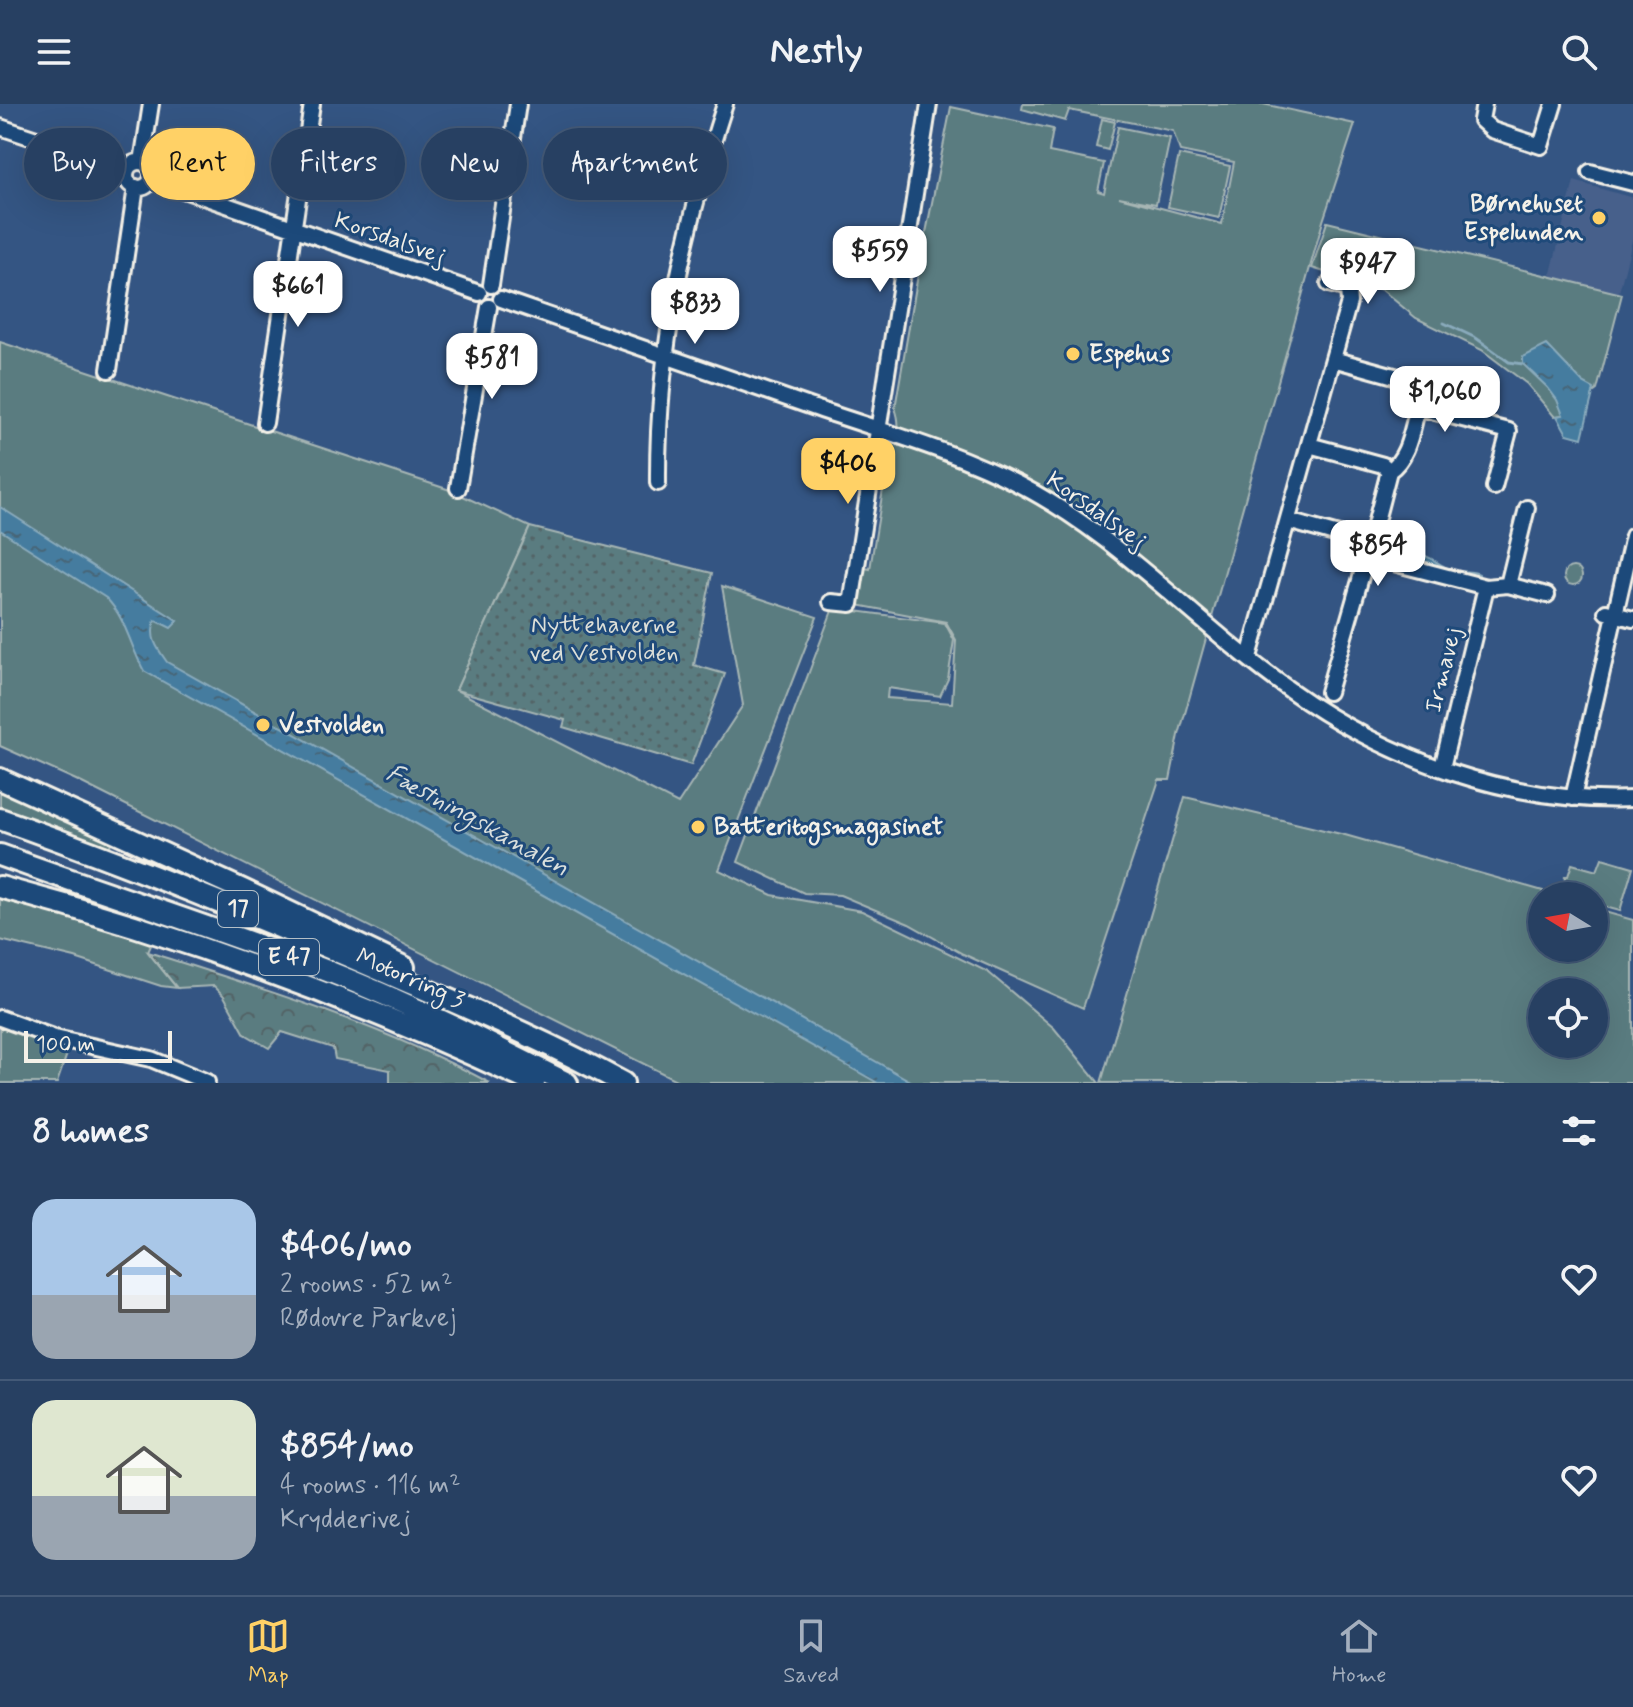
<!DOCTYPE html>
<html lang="en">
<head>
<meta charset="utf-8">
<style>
	:root { --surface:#274062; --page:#334b6b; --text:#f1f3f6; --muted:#a4afbe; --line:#435977; --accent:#ffd166 }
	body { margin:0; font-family:Mynerve,sans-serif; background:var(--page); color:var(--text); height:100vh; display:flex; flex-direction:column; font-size:30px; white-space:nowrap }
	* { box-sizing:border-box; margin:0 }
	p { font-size:26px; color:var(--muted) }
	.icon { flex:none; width:44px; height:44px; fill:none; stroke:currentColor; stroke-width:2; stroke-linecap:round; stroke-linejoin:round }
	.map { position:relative; height:979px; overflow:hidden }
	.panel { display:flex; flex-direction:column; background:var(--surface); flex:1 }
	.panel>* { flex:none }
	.hud { position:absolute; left:24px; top:24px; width:800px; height:72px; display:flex; gap:16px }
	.needle { width:52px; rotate:281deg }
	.fabs { position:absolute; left:1528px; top:778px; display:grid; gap:16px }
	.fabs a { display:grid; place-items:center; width:80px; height:80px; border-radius:50%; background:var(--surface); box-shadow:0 8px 32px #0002,0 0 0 2px var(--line); font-size:40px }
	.scale { position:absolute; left:24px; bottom:20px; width:148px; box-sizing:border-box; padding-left:8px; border:4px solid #f4f1e8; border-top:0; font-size:22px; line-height:28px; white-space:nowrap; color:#f4f1e8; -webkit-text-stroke:6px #1f4a7a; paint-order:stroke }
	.price { position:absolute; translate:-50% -68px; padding:0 18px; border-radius:16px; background:#fff; color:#222; font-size:26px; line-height:52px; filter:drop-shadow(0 2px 4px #0008) }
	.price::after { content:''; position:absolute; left:50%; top:48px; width:24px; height:18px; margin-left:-12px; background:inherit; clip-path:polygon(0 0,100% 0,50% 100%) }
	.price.on { background:var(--accent); color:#111 }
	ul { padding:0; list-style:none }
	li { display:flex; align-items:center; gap:24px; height:200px; padding:0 32px }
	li+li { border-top:2px solid var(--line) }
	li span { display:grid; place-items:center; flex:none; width:224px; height:160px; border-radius:24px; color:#555 }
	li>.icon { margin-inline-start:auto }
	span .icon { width:96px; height:96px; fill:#fffc; stroke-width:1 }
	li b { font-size:34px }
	h2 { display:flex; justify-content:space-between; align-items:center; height:96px; padding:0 32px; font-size:34px }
	.tag { padding:0 28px; border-radius:36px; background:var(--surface); box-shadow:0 8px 32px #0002,0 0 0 2px var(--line); font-size:28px; line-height:72px }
	.tag.on { background:var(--accent); color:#111 }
	header { display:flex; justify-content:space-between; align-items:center; height:104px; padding:0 32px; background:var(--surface); font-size:36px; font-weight:700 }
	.menu { display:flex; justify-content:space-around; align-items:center; height:112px; border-top:2px solid var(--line); background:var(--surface); font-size:22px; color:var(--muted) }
	.menu a { display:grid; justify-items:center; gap:4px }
	.menu .on { color:var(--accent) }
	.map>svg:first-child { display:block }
	.built { fill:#47608b }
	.green { fill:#5a7b80; stroke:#a7b6b4; stroke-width:2; fill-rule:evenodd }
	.forest { fill:url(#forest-crowns); stroke:#a7b6b4; stroke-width:2 }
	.garden { fill:url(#garden-dots); stroke:#a7b6b4; stroke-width:2 }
	.water { fill:url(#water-ripples); stroke:#8aabbc; stroke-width:2 }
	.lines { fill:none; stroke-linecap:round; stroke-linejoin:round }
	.stream { stroke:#8aabbc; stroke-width:3 }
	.minor-casing { stroke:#f4f1e8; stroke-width:20 }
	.highway-casing { stroke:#f4f1e8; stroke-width:26 }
	.minor { stroke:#1f4a7a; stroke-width:14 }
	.highway { stroke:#1f4a7a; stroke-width:20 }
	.poi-dot { fill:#ffd166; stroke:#1f4a7a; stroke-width:3 }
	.labels { text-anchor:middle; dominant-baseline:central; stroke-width:6; stroke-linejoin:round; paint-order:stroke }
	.shield { fill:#1f4a7a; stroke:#b4bfc7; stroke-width:2 }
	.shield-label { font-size:22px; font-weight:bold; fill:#f4f1e8 }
	.poi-label { font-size:24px; font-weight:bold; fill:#f4f1e8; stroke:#1f4a7a; text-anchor:start }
	.street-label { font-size:24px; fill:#f4f1e8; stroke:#1f4a7a }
	.park-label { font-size:24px; fill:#dddfd8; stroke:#1f4a7a }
	.water-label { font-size:26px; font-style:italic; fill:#dadfdd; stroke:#1f4a7a }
</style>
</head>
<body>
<header><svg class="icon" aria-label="menu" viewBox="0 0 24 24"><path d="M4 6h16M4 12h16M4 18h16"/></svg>Nestly<svg class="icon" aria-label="search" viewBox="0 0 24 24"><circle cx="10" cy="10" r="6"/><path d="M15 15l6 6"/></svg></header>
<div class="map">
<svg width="1633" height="979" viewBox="0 0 1633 979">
	<defs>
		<pattern id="forest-crowns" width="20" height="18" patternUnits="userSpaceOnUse" patternTransform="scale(2)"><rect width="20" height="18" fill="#5a7b80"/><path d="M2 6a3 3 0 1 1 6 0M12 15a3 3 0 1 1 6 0" fill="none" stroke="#526466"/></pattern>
		<pattern id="garden-dots" width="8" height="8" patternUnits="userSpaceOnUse" patternTransform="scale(2)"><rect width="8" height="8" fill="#5a7b80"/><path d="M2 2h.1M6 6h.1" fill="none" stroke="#526466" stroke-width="1.8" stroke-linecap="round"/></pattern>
		<pattern id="water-ripples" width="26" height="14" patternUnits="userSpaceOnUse" patternTransform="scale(2)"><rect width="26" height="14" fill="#447c9f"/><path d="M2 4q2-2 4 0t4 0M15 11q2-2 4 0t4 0" fill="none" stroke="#466577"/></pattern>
	</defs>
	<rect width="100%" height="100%" fill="#345583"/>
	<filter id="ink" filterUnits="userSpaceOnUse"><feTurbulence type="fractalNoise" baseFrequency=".0125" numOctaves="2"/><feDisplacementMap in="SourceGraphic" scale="16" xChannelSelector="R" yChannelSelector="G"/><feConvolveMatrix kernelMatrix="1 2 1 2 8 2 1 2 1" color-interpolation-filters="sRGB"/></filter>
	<g filter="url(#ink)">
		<path class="built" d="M 1574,77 L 1633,94 L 1633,133 L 1619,188 L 1550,173 Z"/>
		<path class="green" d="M 1023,0 L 1263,0 L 1355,20 L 1323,117 L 1179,631 L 1170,676 L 1159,676 L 1083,904 L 963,850 L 909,820 L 840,791 L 804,789 L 738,758 L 833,504 L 945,519 L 954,536 L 948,575 L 940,592 L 888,584 L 887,594 L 952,599 L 956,536 L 946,518 L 857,501 L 865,464 L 870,465 L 885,373 L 879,372 L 884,347 C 900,338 901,320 895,304 L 920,159 L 951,3 L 1053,25 L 1049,48 L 1104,59 L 1098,87 L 1104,89 L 1118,23 L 1170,34 L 1156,100 L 1119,93 L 1222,120 L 1234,58 L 1180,47 L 1173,27 L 1069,6 L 1065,17 L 1022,5 Z
			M 1102,15 L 1115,18 L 1108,46 L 1096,43 Z
			M 1179,51 L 1230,62 L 1219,114 L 1168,103 Z
			M 1327,118 L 1622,190 L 1597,286 L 1563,311 L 1554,312 L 1527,280 L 1482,246 L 1416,214 L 1382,186 L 1312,164 Z
			M 0,238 L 450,386 L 530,423 L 456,586 L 678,700 L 743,601 L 722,482 L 817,513 L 719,766 L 772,791 L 862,807 L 988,868 L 1054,924 L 1099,979 L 682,979 L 76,676 L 0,642 Z
			M1564 472a9 9 0 1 1 18 0a9 9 0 1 1-18 0Z
			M 0,687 L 111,737 L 110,743 L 0,705 Z
			M 1185,693 L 1345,731 L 1543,787 L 1542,791 L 1546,792 L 1542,792 L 1542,844 L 1594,844 L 1594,805 L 1633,816 L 1633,979 L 1101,979 ZM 1542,888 L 1594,888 L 1594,940 L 1542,940 Z
			M 1602,754 L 1633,763 L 1620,807 L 1594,800 L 1594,792 L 1563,791 L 1565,772 L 1568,772 L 1572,760 L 1597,767 Z
			M 0,793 L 152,839 L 148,848 L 177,884 L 161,882 L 75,854 L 0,836 Z
			M 0,922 L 68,947 L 57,979 L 0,979 Z"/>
		<path class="forest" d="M 148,848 C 264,885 382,921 490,979 L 390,979 L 390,966 L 335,955 L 333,944 L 282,928 L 269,944 L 245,930 L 224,892 L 214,882 L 177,884 Z"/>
		<path class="garden" d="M 530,423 L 712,469 L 694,561 L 725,570 L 691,661 L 563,623 L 565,616 L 456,586 Z"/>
		<path class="water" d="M 1547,241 L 1583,279 L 1594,285 L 1582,334 L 1567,330 L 1557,312 L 1563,311 L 1557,296 L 1548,284 L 1523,260 L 1523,253 Z
			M 0,403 L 178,517 L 171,524 L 155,516 C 149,534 157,544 167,558 L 914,979 L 878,979 L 144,567 C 130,542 126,514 106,494 L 0,426 Z
			M 1418,450 C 1431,451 1440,463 1453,466 C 1462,469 1471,466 1479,470 L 1478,476 L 1408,458 Z"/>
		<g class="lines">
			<path class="stream" d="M 1444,219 L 1476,234 L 1509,258 L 1523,260"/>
			<defs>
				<path id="minor" d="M 1484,0 L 1481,16 L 1492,26 L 1541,42 L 1554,0
					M 0,23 L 127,65
					M 142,58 L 151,0
					M126 71a13 13 0 1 1 26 0a13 13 0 1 1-26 0Z
					M 1590,68 L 1633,79
					M 152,75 L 479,189
					M 491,181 L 518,0
					M 501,195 C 606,232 712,268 818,305 C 885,328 954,347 1018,380 C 1120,432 1197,521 1290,586 C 1388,656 1512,700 1633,695
					M 1333,255 L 1445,286
					M 109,266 L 136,83
					M 265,319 L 312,0
					M 1309,341 L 1383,361 L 1389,367
					M 658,379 C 657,244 684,127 725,0
					M 458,384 L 489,203
					M 1288,417 L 1371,440
					M 1367,452 L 1389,367 C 1408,354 1411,329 1417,307 L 1424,305 L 1509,327 L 1494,383
					M 1508,481 L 1547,491
					M 831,498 L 851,500 L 929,0
					M 1606,508 L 1633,515
					M 1249,553 L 1349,198 L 1348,185 L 1329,180
					M 1328,588 L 1367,452 L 1486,483
					M 1442,664 L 1486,483 L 1508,481 L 1527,404
					M 1573,694 L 1633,432
					M 0,914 L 55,934 L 151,955 L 207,978"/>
				<path id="highway" d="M 0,675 L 243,786 L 404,863
					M 0,715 C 131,761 258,813 385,868 C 465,903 547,937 623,979
					M 0,751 C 113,792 228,828 340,872 C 417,903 492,941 567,979
					M 0,783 C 184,832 362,898 534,979"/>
			</defs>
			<use href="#minor" class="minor-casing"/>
			<use href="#highway" class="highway-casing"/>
			<use href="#minor" class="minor"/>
			<use href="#highway" class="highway"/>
		</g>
	</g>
	<g class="poi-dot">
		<circle cx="1599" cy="114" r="8"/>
		<circle cx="1073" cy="250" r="8"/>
		<circle cx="263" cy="621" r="8"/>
		<circle cx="698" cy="723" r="8"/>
	</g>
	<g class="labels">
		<g class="shield">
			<rect x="218" y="787" width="40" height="36" rx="6"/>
			<rect x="259" y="835" width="60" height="36" rx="6"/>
		</g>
		<g class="shield-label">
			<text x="238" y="805">17</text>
			<text x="289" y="853">E 47</text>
		</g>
		<g class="poi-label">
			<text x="1583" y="100" text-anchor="end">Børnehuset<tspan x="1583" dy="28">Espelunden</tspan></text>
			<text x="1089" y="250">Espehus</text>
			<text x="279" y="621">Vestvolden</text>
			<text x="714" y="723">Batteritogsmagasinet</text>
		</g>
		<g class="street-label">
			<text transform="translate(390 135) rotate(19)">Korsdalsvej</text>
			<text transform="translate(1096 407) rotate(35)">Korsdalsvej</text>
			<text transform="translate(1444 566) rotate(-76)">Irmavej</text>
			<text transform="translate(410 875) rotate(24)">Motorring 3</text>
		</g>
		<g class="park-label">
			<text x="604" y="521">Nyttehaverne<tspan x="604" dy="28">ved Vestvolden</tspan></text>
		</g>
		<g class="water-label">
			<text transform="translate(477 717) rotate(29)">Fæstningskanalen</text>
		</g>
	</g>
</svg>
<div class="fabs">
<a><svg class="needle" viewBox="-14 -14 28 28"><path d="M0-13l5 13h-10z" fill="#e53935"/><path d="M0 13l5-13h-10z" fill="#a4afbe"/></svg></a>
<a><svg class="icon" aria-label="locate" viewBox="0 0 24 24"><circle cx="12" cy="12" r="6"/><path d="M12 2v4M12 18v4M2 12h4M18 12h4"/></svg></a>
</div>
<div class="scale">100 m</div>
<b class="price" style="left:880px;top:190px">$559</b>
<b class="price" style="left:1368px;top:202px">$947</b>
<b class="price" style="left:298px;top:225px">$661</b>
<b class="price" style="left:695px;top:242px">$833</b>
<b class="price" style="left:492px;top:297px">$581</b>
<b class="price" style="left:1445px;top:330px">$1,060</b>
<b class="price on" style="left:848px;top:402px">$406</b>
<b class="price" style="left:1378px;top:484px">$854</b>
<div class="hud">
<a class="tag">Buy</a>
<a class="tag on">Rent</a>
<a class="tag">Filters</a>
<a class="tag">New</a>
<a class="tag">Apartment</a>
</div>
</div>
<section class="panel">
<h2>8 homes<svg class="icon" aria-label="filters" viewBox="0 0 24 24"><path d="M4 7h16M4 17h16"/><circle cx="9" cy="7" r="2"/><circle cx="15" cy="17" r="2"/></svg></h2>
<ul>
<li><span style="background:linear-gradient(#a9c7e8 60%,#9aa5b1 0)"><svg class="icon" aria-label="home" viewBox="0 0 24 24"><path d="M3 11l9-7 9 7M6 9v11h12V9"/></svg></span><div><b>$406/mo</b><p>2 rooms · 52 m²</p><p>Rødovre Parkvej</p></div><svg class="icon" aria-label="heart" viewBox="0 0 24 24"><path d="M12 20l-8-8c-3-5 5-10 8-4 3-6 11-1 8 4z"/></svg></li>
<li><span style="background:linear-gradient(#dfe7d0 60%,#9aa5b1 0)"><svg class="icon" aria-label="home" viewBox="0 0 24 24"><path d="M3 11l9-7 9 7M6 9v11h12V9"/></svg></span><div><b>$854/mo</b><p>4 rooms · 116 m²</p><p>Krydderivej</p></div><svg class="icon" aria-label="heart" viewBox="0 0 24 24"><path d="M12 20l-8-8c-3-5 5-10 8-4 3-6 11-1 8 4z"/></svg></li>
</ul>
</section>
<nav class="menu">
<a class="on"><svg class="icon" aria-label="map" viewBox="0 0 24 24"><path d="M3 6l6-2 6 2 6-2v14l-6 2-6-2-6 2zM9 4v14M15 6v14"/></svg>Map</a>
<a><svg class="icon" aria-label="saved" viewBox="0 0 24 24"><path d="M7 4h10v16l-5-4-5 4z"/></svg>Saved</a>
<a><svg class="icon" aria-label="home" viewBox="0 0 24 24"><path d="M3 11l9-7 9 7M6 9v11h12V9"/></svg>Home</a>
</nav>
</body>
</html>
